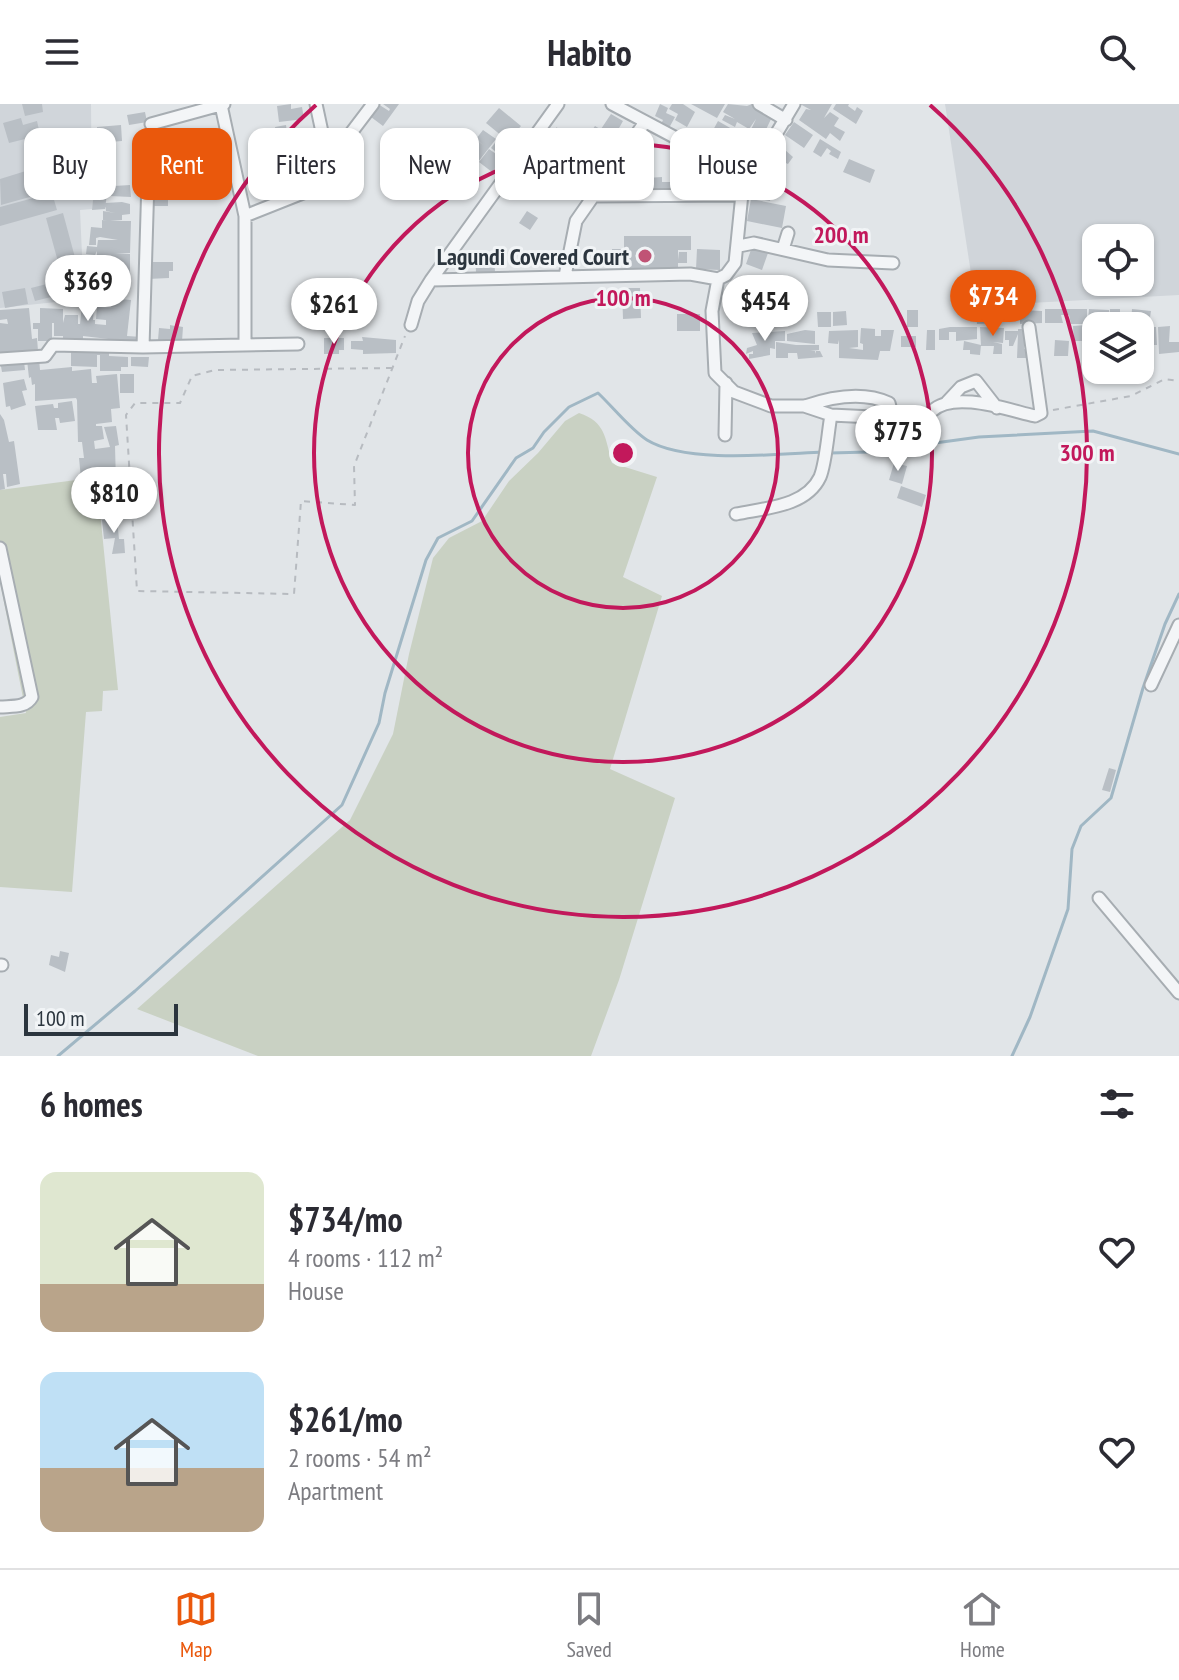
<!DOCTYPE html>
<html lang="en">
<head>
<meta charset="utf-8">
<style>
	:root { --surface:#fff; --page:#f2f2f3; --text:#2b2b33; --muted:#7c7c81; --line:#e1e1e2; --accent:#ea580c }
	body { margin:0; font-family:"PT Sans Narrow",sans-serif; background:var(--page); color:var(--text); height:100vh; display:flex; flex-direction:column; font-size:30px; white-space:nowrap }
	* { box-sizing:border-box; margin:0 }
	p { font-size:26px; color:var(--muted) }
	.icon { flex:none; width:44px; height:44px; fill:none; stroke:currentColor; stroke-width:2; stroke-linecap:round; stroke-linejoin:round }
	.map { position:relative; height:952px; overflow:hidden }
	.details { display:flex; flex-direction:column; background:var(--surface); flex:1 }
	.details>* { flex:none }
	.guide { position:absolute; left:24px; top:24px; width:1132px; height:72px; display:flex; gap:16px }
	.tools { position:absolute; left:1082px; top:120px; display:grid; gap:16px }
	.tools a { display:grid; place-items:center; width:72px; height:72px; border-radius:16px; background:var(--surface); box-shadow:0 2px 6px #0004; font-size:40px }
	.scale { position:absolute; left:24px; bottom:20px; width:154px; box-sizing:border-box; padding-left:8px; border:4px solid #2b353e; border-top:0; font-size:22px; line-height:28px; white-space:nowrap; color:#2b353e; -webkit-text-stroke:6px #f1f4f6; paint-order:stroke }
	.price { position:absolute; translate:-50% -68px; padding:0 18px; border-radius:28px; background:#fff; color:#222; font-size:26px; line-height:52px; filter:drop-shadow(0 2px 4px #0008) }
	.price::after { content:''; position:absolute; left:50%; top:48px; width:24px; height:18px; margin-left:-12px; background:inherit; clip-path:polygon(0 0,100% 0,50% 100%) }
	.price.current { background:var(--accent); color:#fff }
	ul { padding:0; list-style:none }
	li { display:flex; align-items:center; gap:24px; height:200px; padding:0 40px }
	li span { display:grid; place-items:center; flex:none; width:224px; height:160px; border-radius:16px; color:#555 }
	li>.icon { margin-inline-start:auto }
	span .icon { width:96px; height:96px; fill:#fffc; stroke-width:1 }
	li b { font-size:34px }
	h2 { display:flex; justify-content:space-between; align-items:center; height:96px; padding:0 40px; font-size:34px }
	.pill { padding:0 28px; border-radius:16px; background:var(--surface); box-shadow:0 2px 6px #0004; font-size:28px; line-height:72px }
	.pill.current { background:var(--accent); color:#fff }
	header { display:flex; justify-content:space-between; align-items:center; height:104px; padding:0 40px; background:var(--surface); font-size:36px; font-weight:600 }
	.dock { display:flex; justify-content:space-around; align-items:center; height:112px; border-top:2px solid var(--line); background:var(--surface); font-size:22px; color:var(--muted) }
	.dock a { display:grid; justify-items:center; gap:4px }
	.dock .current { color:var(--accent) }
	.map>svg:first-child { display:block }
	.built { fill:#d0d5da; fill-rule:evenodd }
	.green { fill:#c9d1c3 }
	.lines { fill:none; stroke-linecap:round; stroke-linejoin:round }
	.stream { stroke:#a0b7c4; stroke-width:3 }
	.building { fill:#b9bfc5 }
	.minor-casing { stroke:#a7adb2; stroke-width:15 }
	.path { stroke:#b7bbc0; stroke-width:2; stroke-dasharray:6 6; stroke-linecap:butt }
	.minor { stroke:#f3f5f7; stroke-width:11 }
	.ring { fill:none; stroke:#c2185b; stroke-width:4 }
	.poi-dot { fill:#c05375; stroke:#f1f4f6; stroke-width:3 }
	.labels { text-anchor:middle; dominant-baseline:central; stroke-width:6; stroke-linejoin:round; paint-order:stroke }
	.poi-label { font-size:24px; font-weight:bold; fill:#2b353e; stroke:#f1f4f6; text-anchor:end }
	.centre { fill:#c2185b; stroke:#f1f4f6; stroke-width:4 }
	.ring-label { font-size:24px; text-anchor:middle; font-weight:bold; fill:#c2185b; stroke:#f1f4f6; stroke-width:6; stroke-linejoin:round; paint-order:stroke }
</style>
</head>
<body>
<header><svg class="icon" aria-label="menu" viewBox="0 0 24 24"><path d="M4 6h16M4 12h16M4 18h16"/></svg>Habito<svg class="icon" aria-label="search" viewBox="0 0 24 24"><circle cx="10" cy="10" r="6"/><path d="M15 15l6 6"/></svg></header>
<div class="map">
<svg width="1179" height="952" viewBox="0 0 1179 952">
	<rect width="100%" height="100%" fill="#e1e5e8"/>
	<path class="built" d="M 0,0 L 91,0 L 92,105 L 80,106 L 84,195 L 0,204 Z
		M 945,0 L 1179,0 L 1179,191 L 976,202 ZM 1140,134 L 1140,178 L 1096,178 L 1096,134 Z"/>
	<path class="green" d="M 579,309 C 606,318 605,334 612,359 L 657,373 L 623,473 L 662,492 L 610,665 L 675,694 L 619,876 L 591,952 L 258,952 L 137,905 L 350,716 L 393,630 L 409,550 L 433,454 L 449,434 L 482,417 L 509,377 L 538,349 L 565,317 Z
		M 99,373 L 101,418 L 118,586 L 103,587 L 102,607 L 86,608 L 72,788 L 0,783 L 0,613 L 26,609 L 0,478 L 0,386 Z"/>
	<g class="lines">
		<path class="stream" d="M 830,349 L 869,348 L 979,333 L 1093,327 L 1179,350
			M 58,952 L 135,887 L 342,701 L 379,619 L 385,589 L 426,456 L 438,434 L 472,417 L 516,354 L 533,344 L 544,328 L 569,303 L 598,289 C 612,302 631,326 647,336 C 686,360 777,350 823,348
			M 1012,952 L 1030,913 L 1068,805 L 1072,745 L 1081,722 L 1111,694 L 1143,584 L 1165,520 L 1179,490"/>
	</g>
	<path class="building" d="M 22,0 L 42,0 L 43,8 L 25,12 Z
		M 291,0 L 291,5 L 302,3 L 304,15 L 279,18 L 277,2 Z
		M 378,0 L 389,7 L 390,5 L 383,0 L 399,0 L 383,22 L 367,10 Z
		M 660,0 L 668,4 L 666,9 L 675,13 L 669,24 L 661,20 L 663,16 L 655,12 Z
		M 672,0 L 683,0 L 695,8 L 687,23 L 675,16 L 678,10 L 669,5 Z
		M 691,0 L 725,0 L 717,14 Z
		M 728,0 L 747,2 L 752,0 L 773,11 L 759,40 L 747,34 L 756,15 L 749,25 L 737,18 L 735,23 L 722,16 L 725,11 L 735,15 L 723,8 Z
		M 800,0 L 832,0 L 824,14 L 830,8 L 839,14 L 834,22 L 845,28 L 840,37 L 830,29 L 826,35 L 799,16 L 806,5 L 811,6 Z
		M 836,0 L 849,0 L 848,2 L 855,7 L 857,3 L 863,7 L 856,20 L 833,5 Z
		M 499,4 L 521,22 L 508,37 L 486,19 Z
		M 145,8 L 147,18 L 129,21 L 127,11 Z
		M 611,10 L 623,17 L 614,33 L 601,25 Z
		M 21,14 L 23,21 L 37,17 L 42,40 L 28,44 L 25,35 L 9,39 L 3,19 Z
		M 718,17 L 732,25 L 726,36 L 712,28 Z
		M 794,18 L 813,31 L 804,44 L 785,31 Z
		M 121,21 L 122,37 L 98,39 L 97,23 Z
		M 286,21 L 288,36 L 277,38 L 275,23 Z
		M 595,22 L 600,25 L 593,34 L 600,39 L 590,53 L 583,47 L 587,42 L 583,39 Z
		M 310,26 L 312,40 L 292,44 L 289,30 Z
		M 483,26 L 496,35 L 478,58 L 464,48 L 474,34 L 483,41 L 476,35 Z
		M 601,27 L 618,37 L 613,45 L 596,34 Z
		M 498,35 L 510,43 L 503,53 L 491,44 Z
		M 820,35 L 841,48 L 838,55 L 829,50 L 831,47 L 827,44 L 821,53 L 813,48 Z
		M 706,36 L 723,46 L 725,42 L 741,50 L 744,54 L 740,62 L 736,59 L 734,62 L 701,44 Z
		M 776,38 L 793,53 L 788,60 L 766,50 Z
		M 65,42 L 70,59 L 57,62 L 52,45 Z
		M 311,42 L 313,53 L 294,57 L 292,46 Z
		M 489,45 L 503,55 L 492,68 L 479,58 Z
		M 579,47 L 598,60 L 586,77 L 567,64 Z
		M 765,52 L 781,64 L 774,74 L 758,61 Z
		M 849,55 L 875,66 L 870,79 L 843,68 Z
		M 55,58 L 62,84 L 1,101 L 0,75 Z
		M 688,61 L 709,65 L 706,84 L 683,80 L 684,74 L 677,73 L 679,64 L 687,65 Z
		M 88,67 L 90,95 L 72,96 L 71,68 Z
		M 556,69 L 561,73 L 564,69 L 579,80 L 571,92 L 550,78 Z
		M 662,73 L 662,78 L 678,78 L 677,85 L 647,85 L 647,74 Z
		M 109,79 L 114,79 L 114,82 L 130,81 L 131,93 L 110,92 Z
		M 753,81 L 772,85 L 770,97 L 750,93 Z
		M 151,86 L 168,86 L 168,102 L 151,102 Z
		M 52,89 L 57,106 L 0,122 L 0,103 Z
		M 93,90 L 107,90 L 105,105 L 92,106 Z
		M 751,95 L 786,102 L 782,124 L 747,117 Z
		M 122,98 L 130,100 L 130,110 L 122,111 L 122,116 L 110,117 L 131,117 L 130,149 L 115,150 L 130,150 L 130,183 L 124,183 L 124,179 L 120,179 L 120,167 L 118,167 L 117,183 L 102,182 L 101,187 L 89,186 L 90,166 L 102,166 L 103,155 L 97,154 L 97,147 L 95,151 L 86,150 L 87,142 L 97,143 L 98,136 L 118,136 L 100,133 L 96,134 L 96,141 L 89,141 L 91,123 L 102,124 L 102,116 L 107,117 L 103,116 L 103,107 L 115,109 L 106,107 L 105,99 Z
		M 527,107 L 538,114 L 530,126 L 519,119 Z
		M 63,109 L 80,172 L 67,175 L 71,188 L 35,197 L 31,184 L 63,176 L 46,114 Z
		M 624,132 L 691,132 L 691,146 L 678,146 L 678,156 L 679,148 L 687,148 L 687,159 L 678,159 L 678,168 L 625,169 L 624,158 L 612,158 L 612,145 L 624,145 Z
		M 752,143 L 768,149 L 762,166 L 746,160 Z
		M 697,145 L 720,146 L 720,166 L 696,165 Z
		M 494,152 L 495,168 L 476,168 L 475,153 Z
		M 147,158 L 173,158 L 173,167 L 169,167 L 169,174 L 148,175 Z
		M 25,184 L 28,200 L 5,204 L 2,188 Z
		M 622,184 L 640,184 L 641,214 L 623,215 Z
		M 105,194 L 131,196 L 127,232 L 142,233 L 142,239 L 83,232 L 83,237 L 63,236 L 63,232 L 54,232 L 54,219 L 52,219 L 52,237 L 38,237 L 38,225 L 33,225 L 33,219 L 40,219 L 40,204 L 63,205 L 63,219 L 65,211 L 78,211 L 78,220 L 80,220 L 82,201 L 94,202 L 93,216 L 95,216 L 95,220 L 106,221 L 106,216 L 96,215 L 97,203 L 119,204 L 105,203 Z
		M 29,204 L 32,235 L 37,234 L 38,247 L 0,253 L 0,219 L 8,220 L 7,215 L 0,216 L 0,206 Z
		M 1045,205 L 1087,205 L 1087,220 L 1071,220 L 1069,211 L 1061,211 L 1063,219 L 1045,219 Z
		M 1089,205 L 1109,206 L 1109,218 L 1088,218 Z
		M 1110,205 L 1120,205 L 1120,222 L 1109,222 Z
		M 1132,205 L 1151,207 L 1149,220 L 1131,218 Z
		M 907,206 L 918,206 L 918,223 L 907,223 Z
		M 1020,206 L 1042,207 L 1042,219 L 1020,220 Z
		M 846,207 L 847,221 L 833,222 L 833,208 Z
		M 1000,207 L 1000,219 L 977,220 L 976,208 Z
		M 817,208 L 831,208 L 831,223 L 818,223 Z
		M 761,209 L 774,210 L 773,223 L 760,222 Z
		M 677,210 L 700,210 L 700,227 L 677,227 Z
		M 170,221 L 175,222 L 175,230 L 177,222 L 183,223 L 182,237 L 158,236 L 159,224 L 170,225 Z
		M 1087,221 L 1087,237 L 1074,237 L 1073,222 Z
		M 1170,222 L 1169,238 L 1179,238 L 1179,248 L 1159,250 L 1158,223 Z
		M 950,223 L 977,223 L 977,235 L 956,237 L 956,228 L 949,228 L 949,236 L 939,236 L 939,225 Z
		M 980,223 L 1004,224 L 1003,239 L 993,238 L 1002,240 L 1002,250 L 993,250 L 994,242 L 981,242 Z
		M 1140,223 L 1156,223 L 1157,241 L 1141,241 Z
		M 861,224 L 875,225 L 875,232 L 881,232 L 881,226 L 894,226 L 890,247 L 880,247 L 878,256 L 839,254 L 839,236 L 838,240 L 828,239 L 829,227 L 858,226 L 858,243 L 849,244 L 863,246 L 863,240 L 860,239 Z
		M 1018,225 L 1028,225 L 1028,238 L 1024,238 L 1024,245 L 1030,246 L 1029,254 L 1017,254 L 1018,230 L 1013,242 L 1009,242 L 1009,236 L 1005,236 L 1005,227 L 1018,227 Z
		M 805,226 L 815,227 L 815,240 L 787,237 L 787,230 Z
		M 927,226 L 935,226 L 935,246 L 926,246 Z
		M 785,227 L 785,237 L 775,237 L 775,245 L 770,244 L 770,251 L 749,255 L 749,250 L 753,250 L 753,247 L 746,250 L 747,244 L 757,241 L 752,229 Z
		M 901,232 L 916,232 L 916,243 L 901,243 Z
		M 362,233 L 396,236 L 396,249 L 363,250 L 363,246 L 351,245 L 351,237 L 363,237 Z
		M 324,234 L 344,234 L 344,246 L 339,246 L 339,250 L 324,250 Z
		M 1055,236 L 1069,237 L 1068,252 L 1054,252 Z
		M 964,237 L 981,241 L 980,251 L 970,250 L 970,246 L 963,246 Z
		M 776,238 L 796,241 L 819,241 L 819,246 L 810,247 L 815,247 L 815,250 L 816,247 L 820,247 L 823,253 L 798,255 L 797,249 L 788,249 L 788,254 L 776,254 Z
		M 109,243 L 109,252 L 128,253 L 128,263 L 121,263 L 121,267 L 100,267 L 100,251 L 97,251 L 97,263 L 71,262 L 71,246 Z
		M 131,253 L 149,253 L 148,263 L 131,262 Z
		M 39,255 L 40,266 L 72,263 L 72,267 L 91,265 L 92,279 L 97,279 L 96,272 L 117,270 L 120,304 L 111,305 L 112,318 L 96,320 L 96,322 L 102,322 L 104,335 L 94,337 L 95,345 L 110,343 L 104,323 L 116,322 L 119,341 L 115,342 L 116,379 L 104,381 L 103,372 L 81,375 L 79,354 L 84,354 L 82,338 L 78,338 L 77,296 L 76,294 L 35,297 L 35,280 L 32,281 L 31,273 L 29,274 L 27,256 Z
		M 0,257 L 24,257 L 25,266 L 2,268 Z
		M 120,270 L 134,270 L 134,289 L 120,289 Z
		M 24,275 L 27,286 L 22,287 L 26,301 L 11,306 L 10,302 L 6,303 L 3,279 Z
		M 72,297 L 75,317 L 60,319 L 59,314 L 55,314 L 57,326 L 38,326 L 35,302 L 53,300 L 54,304 L 58,304 L 58,299 Z
		M 0,310 L 4,316 L 9,338 L 14,337 L 20,380 L 7,383 L 6,370 L 3,370 L 5,385 L 0,386 Z
		M 894,359 L 907,362 L 902,380 L 889,376 Z
		M 901,382 L 926,391 L 922,403 L 897,394 Z
		M 117,415 L 119,435 L 124,435 L 125,449 L 112,450 L 115,434 L 104,435 L 102,416 Z
		M 1109,664 L 1116,666 L 1110,688 L 1102,686 Z
		M 60,847 L 69,849 L 65,868 L 49,861 L 51,851 L 59,853 Z"/>
	<g class="lines">
		<defs>
			<path id="minor" d="M 316,0 L 325,42 L 333,54
				M 612,0 L 744,70
				M 759,0 L 786,16
				M 221,1 L 245,112
				M 151,20 L 224,0
				M 744,70 L 766,47 L 794,0
				M 592,92 L 741,91
				M 739,142 L 754,139 L 828,156 L 893,159
				M 783,145 L 788,129
				M 565,172 L 576,117 L 645,18
				M 431,176 L 690,170 L 718,175
				M 411,221 L 418,197 L 431,176 L 558,0
				M 245,240 L 245,112 L 303,89 L 310,83 L 373,0
				M 143,243 L 298,240
				M 0,255 L 45,252 L 53,241 L 143,243 L 148,76
				M 947,298 L 961,283 L 976,277 L 997,304
				M 805,302 C 831,293 863,287 889,299 L 893,314
				M 831,311 L 893,314 L 906,329 L 913,332 C 923,326 924,315 932,307 C 954,286 1008,306 1035,312 L 1041,309 L 1029,223
				M 725,331 L 726,279
				M 736,410 C 764,404 806,403 820,373 C 826,359 828,327 831,311 L 804,302 L 771,302 L 734,288 L 715,269 L 712,207 L 718,175 L 726,171 L 735,159 L 744,70
				M 0,444 L 32,593 C 26,604 12,602 0,603
				M 1151,581 L 1179,521
				M 1099,794 L 1179,889
				M 0,861 L 2,861"/>
		</defs>
		<use href="#minor" class="minor-casing"/>
		<path class="path" d="M 556,24 L 575,44
			M 392,264 L 215,266 L 192,272 L 180,299 L 135,299 L 126,311 L 137,487 L 294,490 L 301,397 L 355,401 L 354,362 L 405,232
			M 1053,306 L 1131,292 L 1165,275 L 1179,277"/>
		<use href="#minor" class="minor"/>
	</g>
	<g class="ring">
		<circle cx="623" cy="349" r="155"/>
		<circle cx="623" cy="349" r="309"/>
		<path d="M930 1A464 464 0 1 1 316 1"/>
	</g>
	<circle class="poi-dot" cx="645" cy="152" r="8"/>
	<g class="labels">
		<g class="poi-label">
			<text x="629" y="152">Lagundi Covered Court</text>
		</g>
	</g>
	<circle cx="623" cy="349" r="12" class="centre"/>
	<g class="ring-label">
		<text x="841" y="139">200 m</text>
		<text x="623" y="202">100 m</text>
		<text x="1087" y="357">300 m</text>
	</g>
</svg>
<div class="tools">
<a><svg class="icon" aria-label="locate" viewBox="0 0 24 24"><circle cx="12" cy="12" r="6"/><path d="M12 2v4M12 18v4M2 12h4M18 12h4"/></svg></a>
<a><svg class="icon" aria-label="layers" viewBox="0 0 24 24"><path d="M12 4l9 5-9 5-9-5zM3 14l9 5 9-5"/></svg></a>
</div>
<div class="scale">100 m</div>
<b class="price" style="left:88px;top:219px">$369</b>
<b class="price current" style="left:993px;top:234px">$734</b>
<b class="price" style="left:765px;top:239px">$454</b>
<b class="price" style="left:334px;top:242px">$261</b>
<b class="price" style="left:898px;top:369px">$775</b>
<b class="price" style="left:114px;top:431px">$810</b>
<div class="guide">
<a class="pill">Buy</a>
<a class="pill current">Rent</a>
<a class="pill">Filters</a>
<a class="pill">New</a>
<a class="pill">Apartment</a>
<a class="pill">House</a>
</div>
</div>
<section class="details">
<h2>6 homes<svg class="icon" aria-label="filters" viewBox="0 0 24 24"><path d="M4 7h16M4 17h16"/><circle cx="9" cy="7" r="2"/><circle cx="15" cy="17" r="2"/></svg></h2>
<ul>
<li><span style="background:linear-gradient(#dfe7d0 70%,#b9a48a 0)"><svg class="icon" aria-label="home" viewBox="0 0 24 24"><path d="M3 11l9-7 9 7M6 9v11h12V9"/></svg></span><div><b>$734/mo</b><p>4 rooms · 112 m²</p><p>House</p></div><svg class="icon" aria-label="heart" viewBox="0 0 24 24"><path d="M12 20l-8-8c-3-5 5-10 8-4 3-6 11-1 8 4z"/></svg></li>
<li><span style="background:linear-gradient(#bfe0f5 60%,#b9a48a 0)"><svg class="icon" aria-label="home" viewBox="0 0 24 24"><path d="M3 11l9-7 9 7M6 9v11h12V9"/></svg></span><div><b>$261/mo</b><p>2 rooms · 54 m²</p><p>Apartment</p></div><svg class="icon" aria-label="heart" viewBox="0 0 24 24"><path d="M12 20l-8-8c-3-5 5-10 8-4 3-6 11-1 8 4z"/></svg></li>
</ul>
</section>
<nav class="dock">
<a class="current"><svg class="icon" aria-label="map" viewBox="0 0 24 24"><path d="M3 6l6-2 6 2 6-2v14l-6 2-6-2-6 2zM9 4v14M15 6v14"/></svg>Map</a>
<a><svg class="icon" aria-label="saved" viewBox="0 0 24 24"><path d="M7 4h10v16l-5-4-5 4z"/></svg>Saved</a>
<a><svg class="icon" aria-label="home" viewBox="0 0 24 24"><path d="M3 11l9-7 9 7M6 9v11h12V9"/></svg>Home</a>
</nav>
</body>
</html>
